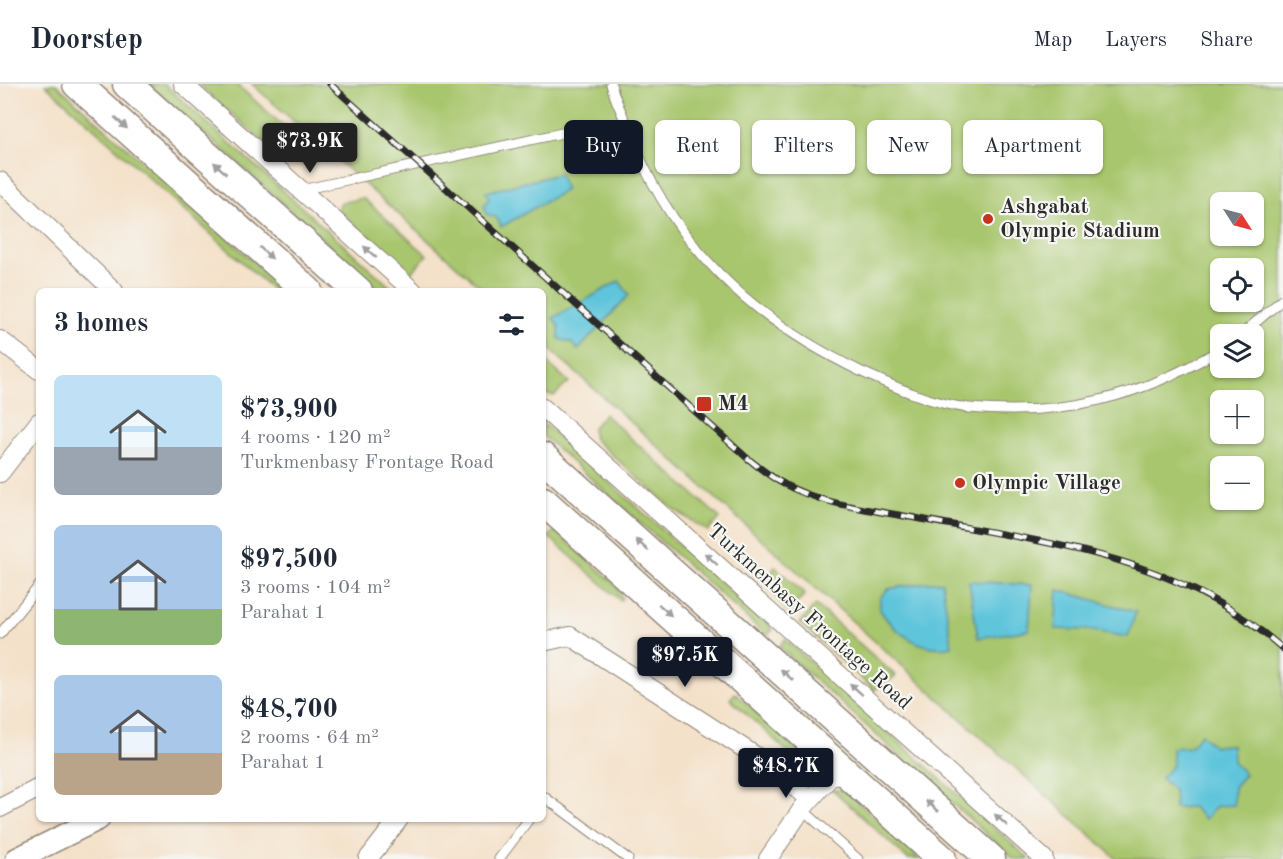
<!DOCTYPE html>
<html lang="en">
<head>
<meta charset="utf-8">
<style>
	:root { --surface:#fff; --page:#f2f2f3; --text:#1f2937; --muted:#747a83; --line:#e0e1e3; --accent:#111827 }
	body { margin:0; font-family:"Old Standard TT",serif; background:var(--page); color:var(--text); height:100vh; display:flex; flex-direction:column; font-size:22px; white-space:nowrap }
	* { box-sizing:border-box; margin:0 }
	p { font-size:20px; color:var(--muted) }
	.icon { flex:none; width:33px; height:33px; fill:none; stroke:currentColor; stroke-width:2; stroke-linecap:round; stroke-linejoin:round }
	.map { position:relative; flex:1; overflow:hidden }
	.side { position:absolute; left:36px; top:204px; width:510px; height:534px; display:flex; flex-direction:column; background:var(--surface); border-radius:9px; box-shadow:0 2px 4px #0004 }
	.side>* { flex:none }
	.top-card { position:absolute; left:564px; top:36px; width:570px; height:54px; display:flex; gap:12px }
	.needle { width:39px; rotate:126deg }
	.buttons { position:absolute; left:1210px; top:108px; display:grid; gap:12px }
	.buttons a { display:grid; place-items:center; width:54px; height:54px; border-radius:9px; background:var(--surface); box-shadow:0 2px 4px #0004; font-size:30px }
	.price { position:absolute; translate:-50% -51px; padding:0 14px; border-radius:6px; background:var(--accent); color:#fff; font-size:20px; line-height:39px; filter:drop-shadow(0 2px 3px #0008) }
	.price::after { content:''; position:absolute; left:50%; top:36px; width:18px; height:14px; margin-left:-9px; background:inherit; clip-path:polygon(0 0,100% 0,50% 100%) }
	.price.on { background:#222; color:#fff }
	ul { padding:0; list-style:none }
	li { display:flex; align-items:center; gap:18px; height:150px; padding:0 18px }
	li span { display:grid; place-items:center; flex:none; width:168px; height:120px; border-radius:9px; color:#555 }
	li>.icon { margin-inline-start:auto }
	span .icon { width:72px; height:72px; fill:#fffc; stroke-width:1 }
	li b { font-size:26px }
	h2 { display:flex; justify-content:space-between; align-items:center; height:72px; padding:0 18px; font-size:26px }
	.chip { padding:0 21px; border-radius:9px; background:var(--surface); box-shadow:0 2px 4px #0004; font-size:21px; line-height:54px }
	.chip.on { background:var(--accent); color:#fff }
	header { display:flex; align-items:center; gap:36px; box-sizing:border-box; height:84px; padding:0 30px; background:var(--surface); border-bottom:2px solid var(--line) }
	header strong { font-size:28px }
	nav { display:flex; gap:33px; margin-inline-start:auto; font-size:21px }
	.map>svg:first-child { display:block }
	.green { fill:#a8c66d; stroke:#6a784c; stroke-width:1.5; fill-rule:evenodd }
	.water { fill:#5ec5db; stroke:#447883; stroke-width:1.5 }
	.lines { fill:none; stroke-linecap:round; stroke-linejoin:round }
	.service-casing { stroke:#90867a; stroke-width:11 }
	.minor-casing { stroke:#90867a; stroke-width:20 }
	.tertiary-casing { stroke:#90867a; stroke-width:25 }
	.primary-casing { stroke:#90867a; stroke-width:31 }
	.service { stroke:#fff; stroke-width:9 }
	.minor { stroke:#fff; stroke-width:18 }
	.tertiary { stroke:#fff; stroke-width:22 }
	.primary { stroke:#fff; stroke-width:28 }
	.rail-casing { stroke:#2b2b2b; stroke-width:7 }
	.rail { stroke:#f6f6f2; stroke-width:4.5; stroke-dasharray:14; stroke-linecap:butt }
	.oneway { fill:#a0a0a0 }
	.poi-dot { fill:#c8321e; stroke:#f6f6f2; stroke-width:2 }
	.labels { text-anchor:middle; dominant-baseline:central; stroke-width:4.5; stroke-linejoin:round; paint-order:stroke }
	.poi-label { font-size:21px; font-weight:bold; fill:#2b2b2b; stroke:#f6f6f2; text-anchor:start }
	.street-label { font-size:21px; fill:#2b2b2b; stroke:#f6f6f2 }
</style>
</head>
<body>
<header>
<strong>Doorstep</strong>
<nav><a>Map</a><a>Layers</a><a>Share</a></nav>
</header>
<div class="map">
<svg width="1283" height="775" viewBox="0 0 1283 775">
	<rect width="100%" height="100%" fill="#f6f6f2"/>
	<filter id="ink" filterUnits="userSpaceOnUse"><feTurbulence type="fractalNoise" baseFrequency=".0167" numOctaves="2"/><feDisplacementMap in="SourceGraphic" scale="12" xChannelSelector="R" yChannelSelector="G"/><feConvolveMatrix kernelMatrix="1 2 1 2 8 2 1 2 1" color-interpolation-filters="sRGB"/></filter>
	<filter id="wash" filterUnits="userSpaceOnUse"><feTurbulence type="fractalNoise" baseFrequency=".008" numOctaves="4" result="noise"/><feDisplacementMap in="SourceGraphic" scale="24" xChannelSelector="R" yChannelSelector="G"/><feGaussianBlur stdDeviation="1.35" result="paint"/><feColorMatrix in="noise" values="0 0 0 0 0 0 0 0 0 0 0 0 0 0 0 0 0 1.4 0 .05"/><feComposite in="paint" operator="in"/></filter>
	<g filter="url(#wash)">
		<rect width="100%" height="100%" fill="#f4e1c9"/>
		<path class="green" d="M 45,0 L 56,0 L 286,207 L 274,207 Z
			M 149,0 L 164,0 L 395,207 L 381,207 Z
			M 198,0 L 236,0 L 321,75 L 305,80 L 286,78 Z
			M 252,0 L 1283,0 L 1283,775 L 1117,775 L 543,259 L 543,207 L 485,207 ZM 1221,118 L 1254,118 L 1254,152 L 1221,152 ZM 1221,184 L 1254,184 L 1254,218 L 1221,218 ZM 1221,250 L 1254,250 L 1254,284 L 1221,284 ZM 1221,316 L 1254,316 L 1254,350 L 1221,350 ZM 1221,382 L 1254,382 L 1254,416 L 1221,416 Z
			M 363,114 L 427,171 L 410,190 L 338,126 L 341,119 Z
			M 543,275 L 569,298 L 554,312 L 543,309 Z
			M 604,330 L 720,434 L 708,447 L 673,425 L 594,355 L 592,345 Z
			M 543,339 L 773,545 L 767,552 L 543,352 Z
			M 555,446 L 616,501 L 622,514 L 620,516 L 549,453 Z
			M 775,483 L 805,510 L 788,528 L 765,498 Z
			M 816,521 L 896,592 L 874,606 L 800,539 Z
			M 785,555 L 1029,775 L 1014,775 L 779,563 Z
			M 735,609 L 812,678 L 812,690 L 730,615 Z
			M 833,706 L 840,706 L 850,711 L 920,775 L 908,775 Z"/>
		<path class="water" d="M 559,90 L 566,106 L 501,143 L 497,134 L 486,130 L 484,121 L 489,115 L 486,108 Z
			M 619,197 L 629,211 L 578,266 L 572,259 L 559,255 L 559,242 L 553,234 Z
			M 969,497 L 1032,501 L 1029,546 L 978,554 Z
			M 930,498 L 942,498 L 952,562 C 924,569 895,550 880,526 L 880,514 L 888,505 Z
			M 1058,506 L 1136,528 L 1128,553 L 1088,546 L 1055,545 Z
			M 1201,650 L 1214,662 L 1232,661 L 1233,678 L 1245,690 L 1234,703 L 1234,721 L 1217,722 L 1205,735 L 1192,723 L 1175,724 L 1174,706 L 1161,694 L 1173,681 L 1172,664 L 1190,663 Z"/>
	</g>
	<g filter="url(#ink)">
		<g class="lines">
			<defs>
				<path id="service" d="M 611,0 C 614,14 622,28 627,42 C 670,160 751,235 862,288 C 895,303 932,320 969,324 C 1062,333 1142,313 1221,265
					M 301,106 L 571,47
					M 1242,250 L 1283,215
					M 0,550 L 39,502
					M 543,712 L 628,775
					M 802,725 L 858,775
					M 499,775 L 529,735"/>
				<path id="minor" d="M 183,0 L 413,207
					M 0,97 L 114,207
					M 0,256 L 39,286
					M 543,324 L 1044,775
					M 0,389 L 39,338
					M 543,558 L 570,552 L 765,678 L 810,715
					M 0,724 L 39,704
					M 368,775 L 399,735
					M 768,775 L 802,725 L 839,683"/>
				<path id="tertiary" d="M 17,775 L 98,735"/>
				<path id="primary" d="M 77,0 L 308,207
					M 127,0 L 358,207
					M 543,373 L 991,775
					M 543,417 L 942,775"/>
			</defs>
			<use href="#service" class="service-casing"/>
			<use href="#minor" class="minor-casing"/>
			<use href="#tertiary" class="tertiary-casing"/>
			<use href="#primary" class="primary-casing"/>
			<use href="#service" class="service"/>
			<use href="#minor" class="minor"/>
			<use href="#tertiary" class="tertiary"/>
			<use href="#primary" class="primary"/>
			<defs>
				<path id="rail" d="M 330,0 L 747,374 C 759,383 770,393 784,400 C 825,422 875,426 920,435 C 1051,460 1179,472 1283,565"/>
			</defs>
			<use href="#rail" class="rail-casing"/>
			<use href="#rail" class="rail"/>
		</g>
		<defs><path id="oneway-solid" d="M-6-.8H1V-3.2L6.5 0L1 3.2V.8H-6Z" transform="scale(1.5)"/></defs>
		<g class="oneway">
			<use href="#oneway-solid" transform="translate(121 39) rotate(42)"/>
			<use href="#oneway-solid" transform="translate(220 84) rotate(-138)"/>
			<use href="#oneway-solid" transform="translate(370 168) rotate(-138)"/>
			<use href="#oneway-solid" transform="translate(266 169) rotate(42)"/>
			<use href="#oneway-solid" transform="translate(642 461) rotate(-138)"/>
			<use href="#oneway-solid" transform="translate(711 475) rotate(-138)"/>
			<use href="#oneway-solid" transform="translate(665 526) rotate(42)"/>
			<use href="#oneway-solid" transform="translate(787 591) rotate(-138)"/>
			<use href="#oneway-solid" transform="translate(856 605) rotate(-138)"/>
			<use href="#oneway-solid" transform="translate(932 722) rotate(-138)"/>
			<use href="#oneway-solid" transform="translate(1001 736) rotate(-138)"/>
		</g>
	</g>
	<g class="poi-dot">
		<circle cx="988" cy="135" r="6"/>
		<rect x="696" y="312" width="16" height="16" rx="3"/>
		<circle cx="960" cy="399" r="6"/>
	</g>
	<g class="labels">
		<g class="poi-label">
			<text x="1000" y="123">Ashgabat<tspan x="1000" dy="24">Olympic Stadium</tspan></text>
			<text x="718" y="320">M4</text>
			<text x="972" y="399">Olympic Village</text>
		</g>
		<g class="street-label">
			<text transform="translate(809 533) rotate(42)">Turkmenbasy Frontage Road</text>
		</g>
	</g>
</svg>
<div class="buttons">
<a><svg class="needle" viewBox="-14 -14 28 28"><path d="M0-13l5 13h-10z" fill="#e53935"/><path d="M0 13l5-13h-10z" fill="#747a83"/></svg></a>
<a><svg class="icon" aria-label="locate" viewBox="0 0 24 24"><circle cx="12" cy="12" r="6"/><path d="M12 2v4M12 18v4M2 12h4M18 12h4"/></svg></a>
<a><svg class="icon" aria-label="layers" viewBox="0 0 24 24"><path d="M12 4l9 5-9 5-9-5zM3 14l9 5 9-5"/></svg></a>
<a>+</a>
<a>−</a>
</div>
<b class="price on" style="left:310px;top:90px">$73.9K</b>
<b class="price" style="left:685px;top:604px">$97.5K</b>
<b class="price" style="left:786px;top:715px">$48.7K</b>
<div class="top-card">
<a class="chip on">Buy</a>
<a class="chip">Rent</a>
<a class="chip">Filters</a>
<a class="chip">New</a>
<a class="chip">Apartment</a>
</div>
<section class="side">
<h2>3 homes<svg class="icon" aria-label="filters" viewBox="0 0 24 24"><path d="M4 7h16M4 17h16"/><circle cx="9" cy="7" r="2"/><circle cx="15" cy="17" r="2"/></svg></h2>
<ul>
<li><span style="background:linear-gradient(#bfe0f5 60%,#9aa5b1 0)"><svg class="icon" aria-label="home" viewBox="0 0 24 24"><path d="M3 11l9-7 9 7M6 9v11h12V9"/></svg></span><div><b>$73,900</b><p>4 rooms · 120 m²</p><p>Turkmenbasy Frontage Road</p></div></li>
<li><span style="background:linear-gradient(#a9c7e8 70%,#8fb573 0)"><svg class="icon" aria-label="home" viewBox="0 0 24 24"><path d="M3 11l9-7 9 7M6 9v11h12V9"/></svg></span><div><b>$97,500</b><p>3 rooms · 104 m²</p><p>Parahat 1</p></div></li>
<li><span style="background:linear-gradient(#a9c7e8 65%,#b9a48a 0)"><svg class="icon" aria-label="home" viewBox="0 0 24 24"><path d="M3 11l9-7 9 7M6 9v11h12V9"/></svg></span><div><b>$48,700</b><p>2 rooms · 64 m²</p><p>Parahat 1</p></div></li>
</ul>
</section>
</div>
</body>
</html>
